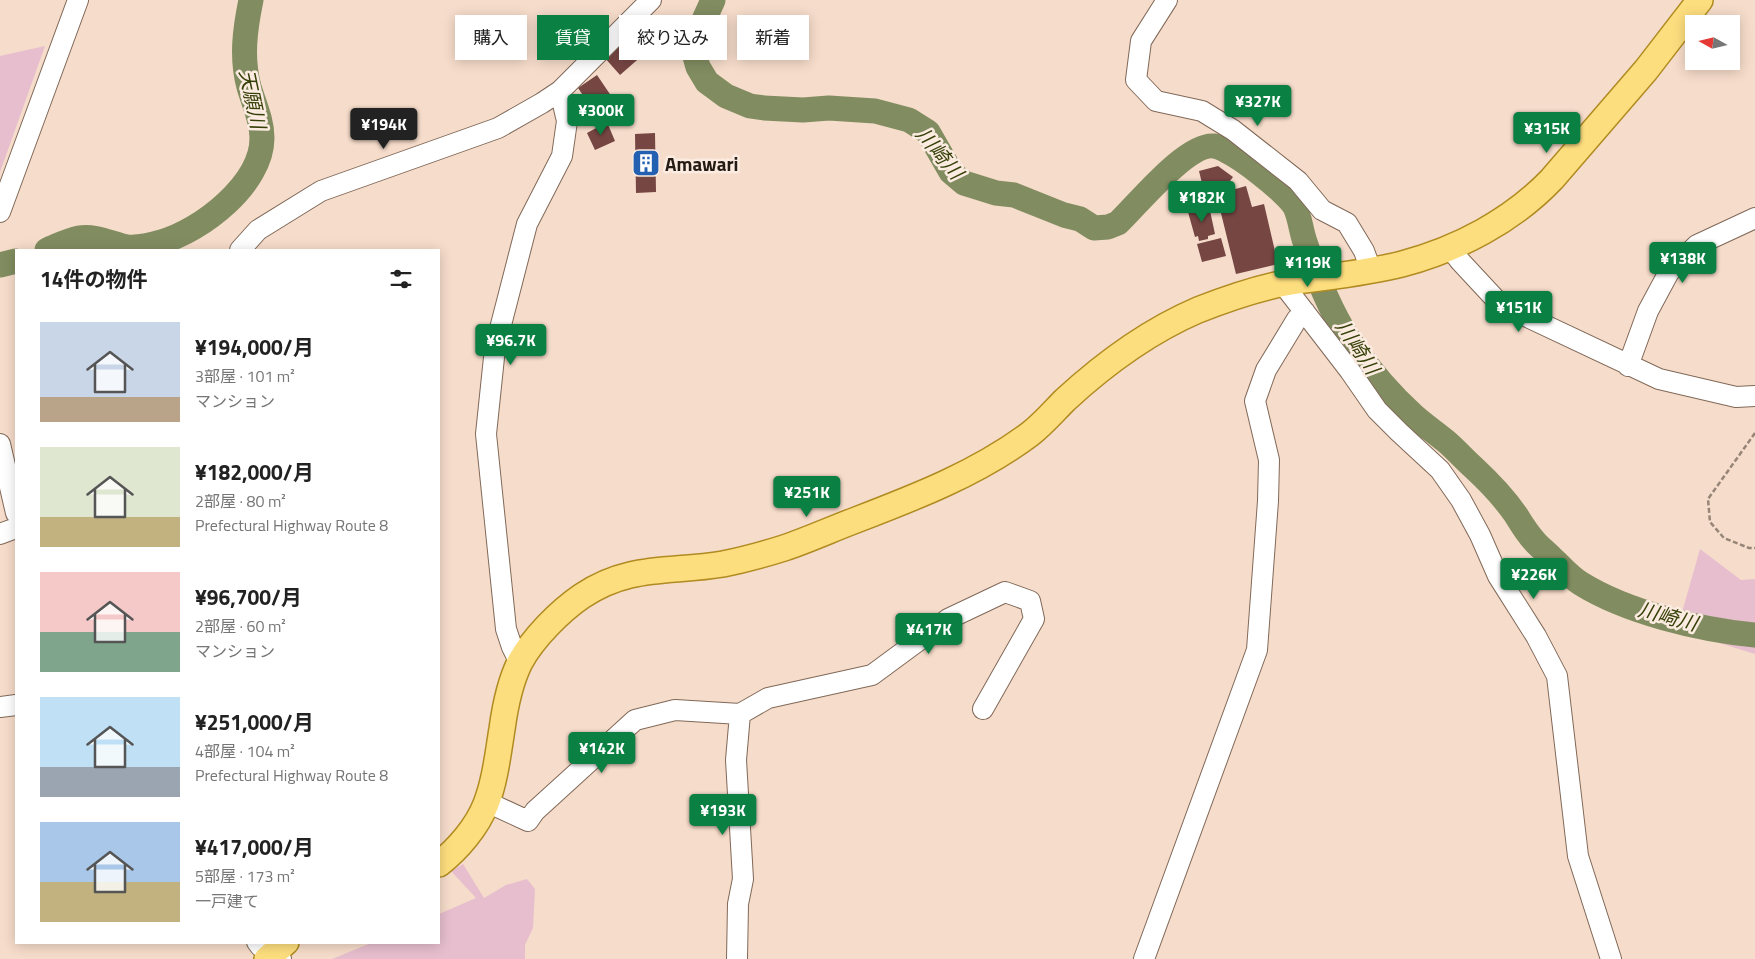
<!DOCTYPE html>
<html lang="ja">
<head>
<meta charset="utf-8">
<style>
	:root { --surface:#fff; --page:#f6f6f6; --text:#222; --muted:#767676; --accent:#0b8043 }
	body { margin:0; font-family:"Titillium Web","Noto Sans JP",sans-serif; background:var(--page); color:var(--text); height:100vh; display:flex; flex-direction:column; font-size:19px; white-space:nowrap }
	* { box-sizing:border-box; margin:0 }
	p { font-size:16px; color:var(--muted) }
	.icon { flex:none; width:28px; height:28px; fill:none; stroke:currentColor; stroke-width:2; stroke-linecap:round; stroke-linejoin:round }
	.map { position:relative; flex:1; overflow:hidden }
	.side { position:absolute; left:15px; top:249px; width:425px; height:695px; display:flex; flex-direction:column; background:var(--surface); border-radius:0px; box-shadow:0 2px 12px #0003 }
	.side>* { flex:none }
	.top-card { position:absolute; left:455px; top:15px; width:475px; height:45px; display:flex; gap:10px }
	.needle { width:32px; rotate:278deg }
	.buttons { position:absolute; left:1685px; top:15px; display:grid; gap:10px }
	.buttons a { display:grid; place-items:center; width:55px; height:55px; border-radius:0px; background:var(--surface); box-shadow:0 2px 12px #0003; font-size:25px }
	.price { position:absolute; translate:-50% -42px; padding:0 11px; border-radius:5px; background:var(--accent); color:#fff; font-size:16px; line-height:32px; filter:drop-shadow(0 1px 2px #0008) }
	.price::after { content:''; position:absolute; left:50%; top:30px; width:15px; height:11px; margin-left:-8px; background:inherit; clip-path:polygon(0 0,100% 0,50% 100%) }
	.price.on { background:#222; color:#fff }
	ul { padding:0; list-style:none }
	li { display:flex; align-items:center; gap:15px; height:125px; padding:0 25px }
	li span { display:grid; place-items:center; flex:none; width:140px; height:100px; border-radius:0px; color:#555 }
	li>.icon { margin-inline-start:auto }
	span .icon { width:60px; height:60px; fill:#fffc; stroke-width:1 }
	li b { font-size:21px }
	h2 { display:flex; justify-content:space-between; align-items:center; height:60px; padding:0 25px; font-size:21px }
	.tag { padding:0 18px; border-radius:0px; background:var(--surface); box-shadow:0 2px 12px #0003; font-size:18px; line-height:45px }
	.tag.on { background:var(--accent); color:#fff }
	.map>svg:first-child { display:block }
	.green { fill:#e7bece }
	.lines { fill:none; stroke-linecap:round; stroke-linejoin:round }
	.river { stroke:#818d60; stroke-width:25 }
	.building { fill:#764643 }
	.minor-casing { stroke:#806959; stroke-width:22 }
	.major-casing { stroke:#b08b21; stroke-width:28 }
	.path { stroke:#978578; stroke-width:2.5; stroke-dasharray:5 2.5; stroke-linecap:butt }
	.minor { stroke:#fff; stroke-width:20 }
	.major { stroke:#fdde7e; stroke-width:25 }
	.labels { text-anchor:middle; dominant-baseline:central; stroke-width:5; stroke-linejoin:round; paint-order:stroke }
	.poi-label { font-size:19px; font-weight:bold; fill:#241b15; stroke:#fbebe0; text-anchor:start }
	.water-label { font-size:20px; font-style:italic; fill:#364109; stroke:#fbebe0 }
</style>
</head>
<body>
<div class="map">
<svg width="1755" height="959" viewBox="0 0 1755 959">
	<rect width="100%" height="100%" fill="#f6dcca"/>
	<path class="green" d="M 45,46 L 0,172 L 0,56 Z
		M 1700,549 L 1741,580 L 1755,579 L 1755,654 L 1677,630 Z
		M 463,864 L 484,898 L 506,885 L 527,879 L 535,889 L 533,928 L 525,945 L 525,959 L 332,959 L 371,943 L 439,942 L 439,914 L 476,898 L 451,871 Z"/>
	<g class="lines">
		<path class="river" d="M 713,0 L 699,31 L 694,53 L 698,67 L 707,82 L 726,96 L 750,106 L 764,108 L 803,110 L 829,108 L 875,111 L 909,120 L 928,132 L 951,172 L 964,183 L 996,193 L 1014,195 L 1064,215 L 1080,219 L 1094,228 L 1108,227 L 1118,223 C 1138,204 1187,143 1214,146 C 1231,148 1288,193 1295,207 C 1300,217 1301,231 1305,242 C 1317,278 1332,316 1354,347 C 1371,372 1391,395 1413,415 C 1424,425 1436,433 1448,443 C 1457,451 1465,460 1474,468 C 1488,481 1505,499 1516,515 C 1522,525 1528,535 1537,544 C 1542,549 1548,554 1553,559 C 1562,567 1569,576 1580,583 C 1626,612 1700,630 1755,635
			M 47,250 C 57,246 68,240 79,238 C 95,235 112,244 127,247 C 139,248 151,245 161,242 C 201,231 262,184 262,138 C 262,120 254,104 249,87 C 241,58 245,29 251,0
			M 0,265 L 16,261"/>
	</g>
	<path class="building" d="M 636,29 L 652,47 L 620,75 L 604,57 Z
		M 597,75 L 618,106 L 599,119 L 578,88 Z
		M 607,122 L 615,141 L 595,150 L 587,133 Z
		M 655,133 L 656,192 L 636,193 L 635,134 Z
		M 1218,166 L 1233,177 L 1227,185 L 1232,190 L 1246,186 L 1252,207 L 1264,204 L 1278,264 L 1236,274 L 1218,201 L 1207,204 L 1199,171 Z
		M 1209,206 L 1215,234 L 1208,236 L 1208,239 L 1199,241 L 1198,236 L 1195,237 L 1188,212 Z
		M 1221,238 L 1226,256 L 1202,262 L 1197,244 Z"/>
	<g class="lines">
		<defs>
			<path id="minor" d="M 1167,0 L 1141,41 L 1136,80 L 1156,101 L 1202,111 L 1233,130 L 1298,181 L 1322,210 L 1347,223 L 1364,251 L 1371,270
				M 0,212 L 78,0
				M 1450,248 L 1460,261 L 1500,304 L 1659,379 L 1736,397 L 1755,396
				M 240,250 L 258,230 L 321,191 L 498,128 L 542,103 L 560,91 L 651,0
				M 1283,284 L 1350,371 L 1377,410 L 1399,432 L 1440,470 L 1461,500 L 1480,535 L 1498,576 L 1536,636 L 1557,676 L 1578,856 L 1611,959
				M 1628,366 L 1648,311 L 1669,272 L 1697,245 L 1755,218
				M 0,444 L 16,513
				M 0,534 L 16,528
				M 520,663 L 512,647 L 506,629 L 486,434 L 495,348 L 527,224 L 562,156 L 567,121 L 560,91
				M 0,707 L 16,705
				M 487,802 L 528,821 L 535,811 L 635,720 L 675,710 L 740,714 L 768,698 L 872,675 L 948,619 L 1005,592 L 1030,601 L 1034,619 L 983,709
				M 257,942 L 260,946 L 281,959
				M 737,959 L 738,904 L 743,879 L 736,760 L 740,714
				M 1144,959 L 1257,650 L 1268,501 L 1269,460 L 1255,401 L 1266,370 L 1297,319 L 1305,312"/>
			<path id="major" d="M 439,864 C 458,849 477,827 486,804 C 495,781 498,754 502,729 C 505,707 510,682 520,662 C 533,638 560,611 582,596 C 630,564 670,573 723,564 C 743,560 765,554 784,548 C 808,540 832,529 856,520 C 916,497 978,473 1030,434 C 1043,424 1054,411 1065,400 C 1104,364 1149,331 1198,310 C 1226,299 1255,289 1285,283 C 1323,277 1363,274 1402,264 C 1458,249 1512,221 1552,179 L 1646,70 L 1700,0
				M 267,959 L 286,942"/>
		</defs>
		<use href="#minor" class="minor-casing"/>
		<use href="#major" class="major-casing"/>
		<path class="path" d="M 1755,433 L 1708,499 L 1710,522 L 1724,538 L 1749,548 L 1755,548"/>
		<use href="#minor" class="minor"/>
		<use href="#major" class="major"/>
	</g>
	<defs>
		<symbol id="building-square" viewBox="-11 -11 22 22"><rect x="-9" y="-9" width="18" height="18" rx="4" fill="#2460b2" stroke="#fbebe0"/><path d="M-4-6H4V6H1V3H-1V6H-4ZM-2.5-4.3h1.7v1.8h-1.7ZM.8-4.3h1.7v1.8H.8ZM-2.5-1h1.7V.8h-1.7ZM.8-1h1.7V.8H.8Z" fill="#fff"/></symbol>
	</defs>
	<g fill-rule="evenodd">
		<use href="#building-square" x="630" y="147" width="32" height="32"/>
	</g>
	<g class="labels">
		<g class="poi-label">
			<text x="665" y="163">Amawari</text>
		</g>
		<g class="water-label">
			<text transform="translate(253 99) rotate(78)">天願川</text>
			<text transform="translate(940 153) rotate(50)">川崎川</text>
			<text transform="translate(1358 347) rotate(56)">川崎川</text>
			<text transform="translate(1668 616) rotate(15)">川崎川</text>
		</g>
	</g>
</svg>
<div class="buttons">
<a><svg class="needle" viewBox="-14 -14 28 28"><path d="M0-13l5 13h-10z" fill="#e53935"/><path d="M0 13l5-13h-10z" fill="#767676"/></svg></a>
</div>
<b class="price" style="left:1258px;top:127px">¥327K</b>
<b class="price" style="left:601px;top:136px">¥300K</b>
<b class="price on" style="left:384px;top:150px">¥194K</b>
<b class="price" style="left:1547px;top:154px">¥315K</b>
<b class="price" style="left:1202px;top:223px">¥182K</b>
<b class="price" style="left:1683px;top:284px">¥138K</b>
<b class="price" style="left:1308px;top:288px">¥119K</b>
<b class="price" style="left:1519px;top:333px">¥151K</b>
<b class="price" style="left:511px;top:366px">¥96.7K</b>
<b class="price" style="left:807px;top:518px">¥251K</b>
<b class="price" style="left:1534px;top:600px">¥226K</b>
<b class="price" style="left:929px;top:655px">¥417K</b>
<b class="price" style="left:602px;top:774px">¥142K</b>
<b class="price" style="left:723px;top:836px">¥193K</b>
<div class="top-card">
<a class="tag">購入</a>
<a class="tag on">賃貸</a>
<a class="tag">絞り込み</a>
<a class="tag">新着</a>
</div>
<section class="side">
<h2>14件の物件<svg class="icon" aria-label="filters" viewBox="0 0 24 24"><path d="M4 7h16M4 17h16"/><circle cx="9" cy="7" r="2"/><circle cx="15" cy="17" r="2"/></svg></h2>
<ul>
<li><span style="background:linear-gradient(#c9d6e8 75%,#b9a48a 0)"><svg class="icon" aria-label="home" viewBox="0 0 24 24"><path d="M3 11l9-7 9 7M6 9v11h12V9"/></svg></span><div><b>¥194,000/月</b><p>3部屋 · 101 m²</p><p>マンション</p></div></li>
<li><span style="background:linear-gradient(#dfe7d0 70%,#c2b280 0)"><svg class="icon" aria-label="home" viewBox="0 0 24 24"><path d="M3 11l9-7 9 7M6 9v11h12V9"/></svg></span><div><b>¥182,000/月</b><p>2部屋 · 80 m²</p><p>Prefectural Highway Route 8</p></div></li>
<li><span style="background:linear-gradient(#f6c9c9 60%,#7fa58c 0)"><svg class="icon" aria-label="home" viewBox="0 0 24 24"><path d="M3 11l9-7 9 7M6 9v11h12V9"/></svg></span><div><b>¥96,700/月</b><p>2部屋 · 60 m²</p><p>マンション</p></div></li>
<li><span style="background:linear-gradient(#bfe0f5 70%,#9aa5b1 0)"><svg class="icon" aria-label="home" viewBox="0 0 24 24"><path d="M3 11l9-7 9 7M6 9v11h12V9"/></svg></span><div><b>¥251,000/月</b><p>4部屋 · 104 m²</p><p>Prefectural Highway Route 8</p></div></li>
<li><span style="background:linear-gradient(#a9c7e8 60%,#c2b280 0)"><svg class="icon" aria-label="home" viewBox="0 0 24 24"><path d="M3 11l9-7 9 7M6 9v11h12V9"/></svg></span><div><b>¥417,000/月</b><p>5部屋 · 173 m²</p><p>一戸建て</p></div></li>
</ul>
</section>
</div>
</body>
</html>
